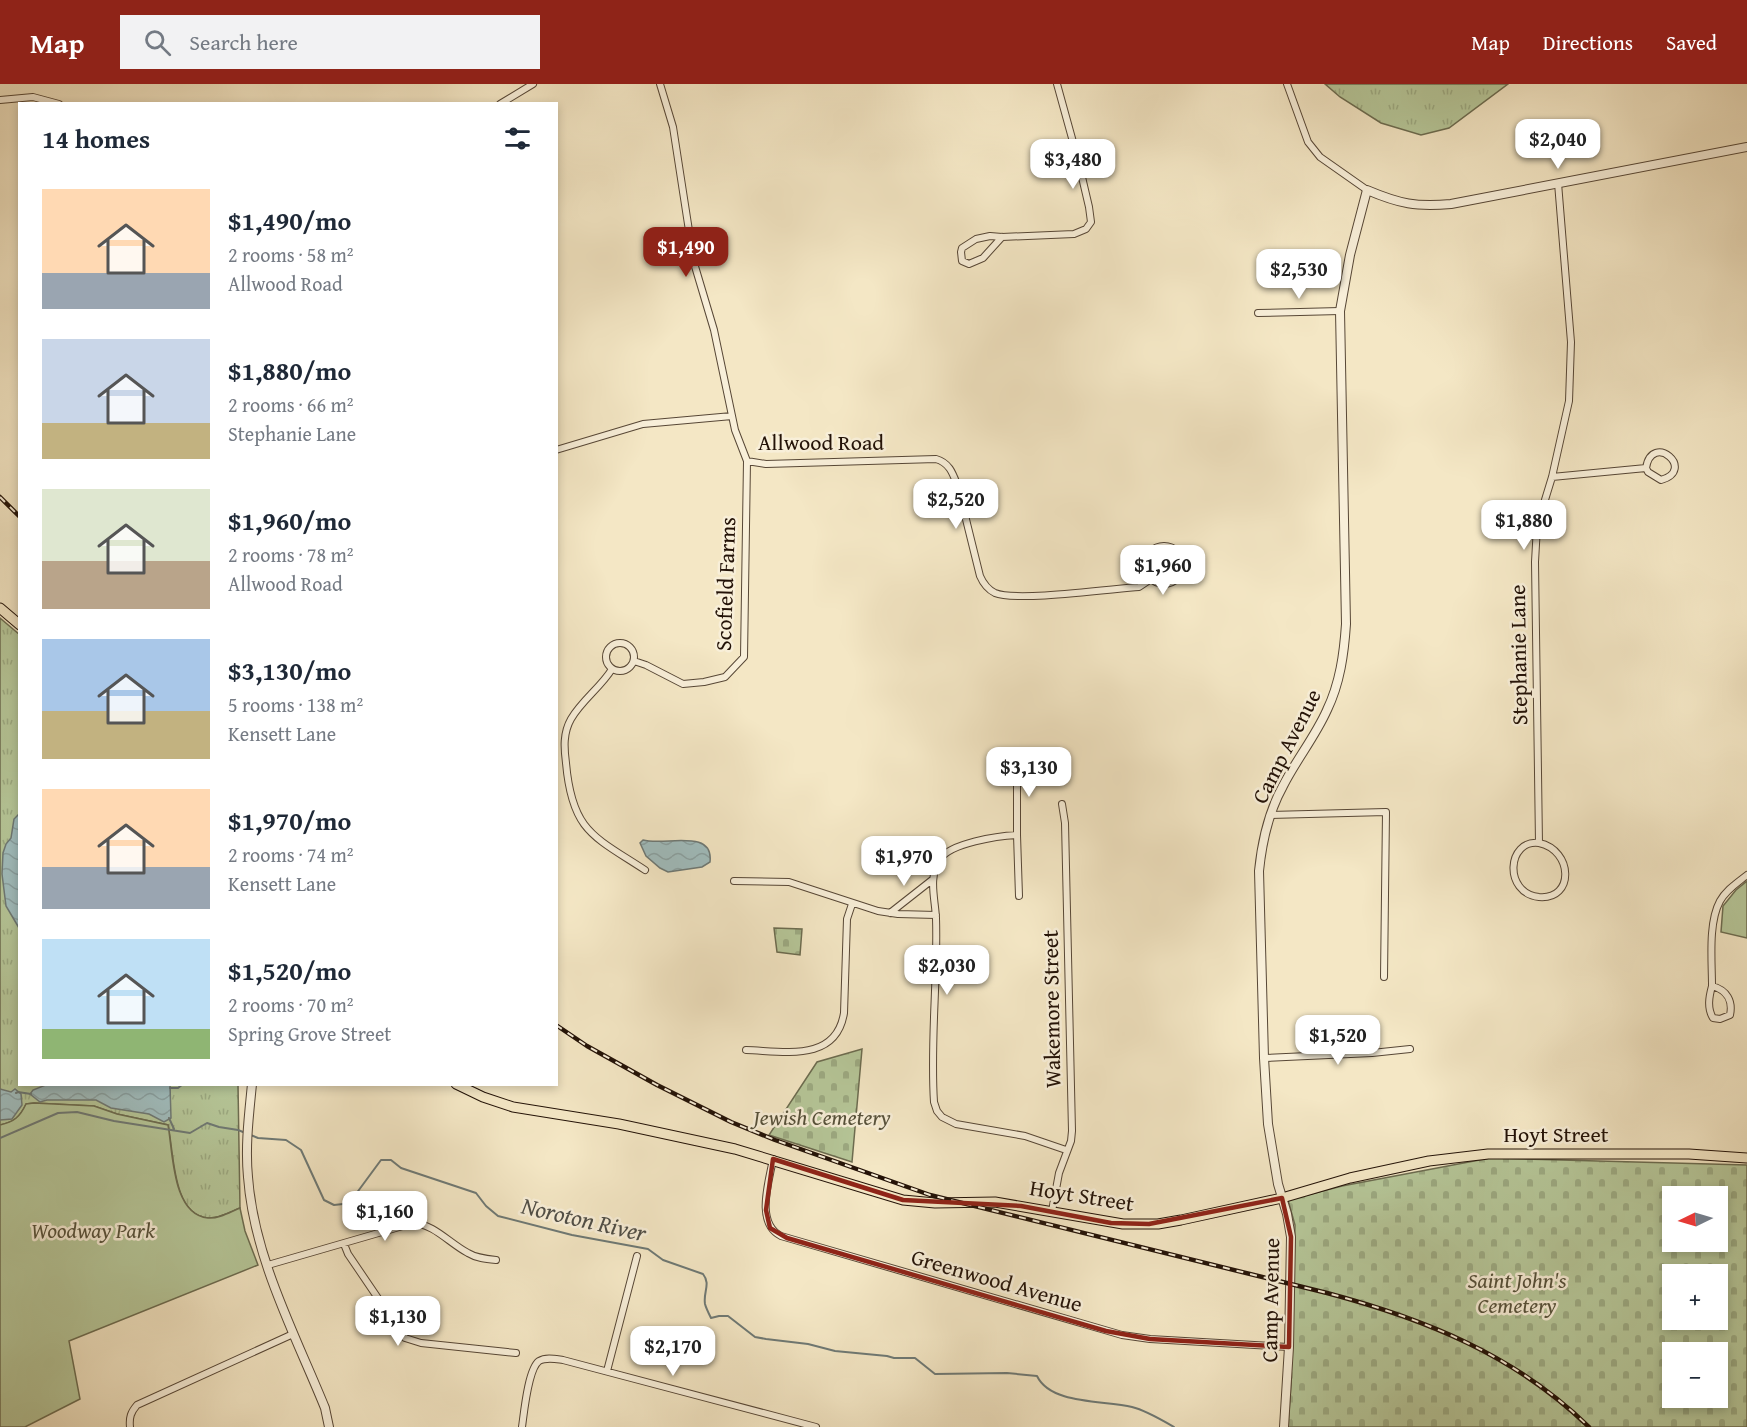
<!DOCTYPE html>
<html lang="en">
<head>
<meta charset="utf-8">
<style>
	:root { --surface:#fff; --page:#f2f2f3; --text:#1f2937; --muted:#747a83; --accent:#8f2418 }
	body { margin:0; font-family:"Gentium Book Plus",serif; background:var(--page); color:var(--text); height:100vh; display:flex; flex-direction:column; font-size:22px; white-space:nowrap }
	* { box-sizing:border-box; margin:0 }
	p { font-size:20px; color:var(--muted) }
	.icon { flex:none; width:33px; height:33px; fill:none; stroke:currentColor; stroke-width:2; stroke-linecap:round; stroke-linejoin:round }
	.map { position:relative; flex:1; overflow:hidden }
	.drawer { position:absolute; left:18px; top:18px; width:540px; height:984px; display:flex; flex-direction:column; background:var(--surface); border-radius:0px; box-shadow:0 3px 9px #0003 }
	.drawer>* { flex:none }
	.needle { width:39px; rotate:265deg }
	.controls { position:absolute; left:1662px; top:1102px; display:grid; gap:12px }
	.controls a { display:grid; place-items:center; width:66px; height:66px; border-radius:0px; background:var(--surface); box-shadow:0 3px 9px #0003; font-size:30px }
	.price { position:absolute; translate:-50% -51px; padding:0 14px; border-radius:12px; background:#fff; color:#222; font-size:20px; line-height:39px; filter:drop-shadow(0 2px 3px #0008) }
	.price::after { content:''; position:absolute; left:50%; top:36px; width:18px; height:14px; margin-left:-9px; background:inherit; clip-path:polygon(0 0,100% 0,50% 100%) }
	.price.on { background:var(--accent); color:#fff }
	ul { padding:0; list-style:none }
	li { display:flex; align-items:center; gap:18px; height:150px; padding:0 24px }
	li span { display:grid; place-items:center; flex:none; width:168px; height:120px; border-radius:0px; color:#555 }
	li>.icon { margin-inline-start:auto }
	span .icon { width:72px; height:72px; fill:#fffc; stroke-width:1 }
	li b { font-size:26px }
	h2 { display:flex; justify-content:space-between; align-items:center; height:72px; padding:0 24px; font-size:26px }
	header { display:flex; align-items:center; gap:36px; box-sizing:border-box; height:84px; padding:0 30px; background:var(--accent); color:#fff }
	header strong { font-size:28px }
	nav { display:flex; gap:33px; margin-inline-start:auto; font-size:21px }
	.search { width:420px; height:54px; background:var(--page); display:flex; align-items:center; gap:15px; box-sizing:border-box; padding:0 21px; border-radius:0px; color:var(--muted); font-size:22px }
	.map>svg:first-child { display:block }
	.grass { fill:url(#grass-tufts); stroke:#6c6c50; stroke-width:1.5 }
	.cemetery { fill:url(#cemetery-stones); stroke:#6c6c50; stroke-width:1.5; fill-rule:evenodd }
	.park { fill:#b6c799; stroke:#6c6c50; stroke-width:1.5 }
	.water { fill:url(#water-waves); stroke:#6e7975; stroke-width:1.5 }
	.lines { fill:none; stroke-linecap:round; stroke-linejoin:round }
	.stream { stroke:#6e7975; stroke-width:2 }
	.minor-casing { stroke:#574736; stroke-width:8 }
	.tertiary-casing { stroke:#574736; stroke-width:10 }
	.primary-casing { stroke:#231207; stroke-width:11 }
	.minor { stroke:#f8efd9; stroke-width:6 }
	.tertiary { stroke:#f8efd9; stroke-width:8 }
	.primary { stroke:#f4e7c5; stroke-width:9 }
	.rail-casing { stroke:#231207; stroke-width:4.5 }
	.rail { stroke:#f8efd9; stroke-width:2; stroke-dasharray:7; stroke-linecap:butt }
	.marked { fill:none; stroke:#8f2418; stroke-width:4.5; stroke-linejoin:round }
	.labels { text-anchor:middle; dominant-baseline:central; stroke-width:5; stroke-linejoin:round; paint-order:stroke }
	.street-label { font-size:22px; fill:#231207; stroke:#f8efd9 }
	.park-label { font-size:22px; font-style:italic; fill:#56513a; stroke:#f8efd9 }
	.water-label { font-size:24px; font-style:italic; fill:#4f4e47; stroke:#f8efd9 }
</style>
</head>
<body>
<header>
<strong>Map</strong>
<div class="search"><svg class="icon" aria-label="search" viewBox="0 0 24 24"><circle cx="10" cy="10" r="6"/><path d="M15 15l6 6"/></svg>Search here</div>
<nav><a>Map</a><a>Directions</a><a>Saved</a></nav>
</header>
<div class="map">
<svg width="1747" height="1343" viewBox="0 0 1747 1343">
	<defs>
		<pattern id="grass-tufts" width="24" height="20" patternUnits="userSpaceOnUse" patternTransform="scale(1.5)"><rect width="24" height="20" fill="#b6c799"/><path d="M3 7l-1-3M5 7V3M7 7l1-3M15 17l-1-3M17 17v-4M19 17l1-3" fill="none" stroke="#9caa82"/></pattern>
		<pattern id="cemetery-stones" width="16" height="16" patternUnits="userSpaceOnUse" patternTransform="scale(1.5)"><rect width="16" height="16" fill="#b6c799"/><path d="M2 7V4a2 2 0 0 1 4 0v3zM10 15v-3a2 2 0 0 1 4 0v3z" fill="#9caa82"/></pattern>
		<pattern id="water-waves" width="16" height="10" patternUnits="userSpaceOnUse" patternTransform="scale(1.5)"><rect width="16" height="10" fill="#a0bdbe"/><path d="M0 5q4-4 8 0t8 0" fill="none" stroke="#8aa1a2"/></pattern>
	</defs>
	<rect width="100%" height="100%" fill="#f4e7c5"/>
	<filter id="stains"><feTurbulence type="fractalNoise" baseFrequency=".00333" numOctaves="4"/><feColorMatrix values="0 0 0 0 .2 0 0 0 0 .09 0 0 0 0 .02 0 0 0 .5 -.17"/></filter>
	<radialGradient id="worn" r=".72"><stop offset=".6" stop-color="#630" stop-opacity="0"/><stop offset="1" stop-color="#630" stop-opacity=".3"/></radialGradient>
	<path class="grass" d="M 1325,0 L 1508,0 L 1449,44 L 1421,51 L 1381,39 L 1340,13 Z
		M 0,534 L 20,551 L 20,1000 L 238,1001 L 240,1124 C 230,1128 219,1135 208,1134 C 172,1131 174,1068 168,1041 L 117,1030 L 94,1022 L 34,1019 L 26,1020 C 20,1033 14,1038 0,1041 Z"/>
	<path class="cemetery" d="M 774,844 L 802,845 L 800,871 L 777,868 Z
		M 862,965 L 852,1078 L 769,1051 L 817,978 Z
		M 1490,1074 L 1747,1081 L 1747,1343 L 1288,1343 L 1291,1300 L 1295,1141 L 1288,1116 L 1342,1102 ZM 1672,1113 L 1718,1113 L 1718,1158 L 1672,1158 ZM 1672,1191 L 1718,1191 L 1718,1236 L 1672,1236 ZM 1672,1269 L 1718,1269 L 1718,1314 L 1672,1314 Z"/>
	<path class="park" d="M 1747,797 L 1747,854 L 1721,848 L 1723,822 L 1736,806 Z
		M 34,1019 L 94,1022 L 117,1030 L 168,1041 C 173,1068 172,1131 208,1134 C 219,1135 230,1128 240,1124 L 245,1147 L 258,1181 L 69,1257 L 80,1315 L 25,1343 L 0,1343 L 0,1041 C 14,1038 20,1033 26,1020 Z"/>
	<path class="water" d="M 19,730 L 20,730 L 19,844 L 6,822 L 2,790 L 3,769 L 6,760 L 11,754 L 14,735 Z
		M 643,756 C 665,762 714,744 710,778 L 702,783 L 668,788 L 660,784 L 646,772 L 640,759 Z
		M 48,1000 L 170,1001 L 171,1034 L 164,1038 L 149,1030 L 111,1024 L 96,1016 L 47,1016 L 40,1018 L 30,1010 L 33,1006 Z
		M 0,1005 L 11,1008 L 15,1005 L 21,1010 L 22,1021 L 12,1035 L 0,1036 Z"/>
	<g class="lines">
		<path class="stream" d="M 170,1004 L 178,1004 L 183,1000
			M 16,1009 L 18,1008 L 31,1010
			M 169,1034 L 174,1045
			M 0,1054 L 58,1029 L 77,1028 L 114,1037 L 190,1049 L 207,1039 L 219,1043 L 238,1046 L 258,1054 L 286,1056 L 301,1066 L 324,1116 L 334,1121 L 343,1120 L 353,1114 L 381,1076 L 391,1076 L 401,1084 L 476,1109 L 486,1122 L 498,1132 L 572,1151 L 648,1165 L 663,1176 L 703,1190 C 711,1200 703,1208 705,1220 C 706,1224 709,1230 711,1234 L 719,1232 L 728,1232 L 755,1253 L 766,1255 L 808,1260 L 835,1267 L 887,1272 L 894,1274 L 915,1274 L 935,1290 L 1007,1289 L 1037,1292 C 1051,1321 1104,1316 1132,1323 C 1145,1326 1162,1336 1174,1343"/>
		<defs>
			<path id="minor" d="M 1287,0 L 1308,58 L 1320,73 L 1367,106
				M 0,16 L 33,13 L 59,20
				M 500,20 L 533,0
				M 1002,153 L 983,174 L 969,180 L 962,177 L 961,168 L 962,164 L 976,155 L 990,152 L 1002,153 L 1074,150 L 1086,145 L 1091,138 L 1089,123 L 1078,76 L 1057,0
				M 1258,229 L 1340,227
				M 556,366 L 643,340 L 732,332
				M 747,377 L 766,380 L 936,375 C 950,379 953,390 958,403 L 980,492 C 983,499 987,505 995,509 C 1016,518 1111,505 1139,503 L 1151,495
				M 1552,393 L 1646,384 C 1652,347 1697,386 1661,396 L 1648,388 L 1646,384
				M1145 481a19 19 0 1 1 38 0a19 19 0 1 1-38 0Z
				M606 573a14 14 0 1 1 28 0a14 14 0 1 1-28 0Z
				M 634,577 L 646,581 L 683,600 L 704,598 L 725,593 L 744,573 L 747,377 L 735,346 L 714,246 L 694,179 L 673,43 L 660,0
				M 612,585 C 601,603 582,616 571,635 C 563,649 564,664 566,679 C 572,747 593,752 645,786
				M 1017,676 L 1017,751
				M 1270,731 L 1386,728 L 1384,893
				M 1539,759 C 1507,755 1503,809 1539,813 C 1575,816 1573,766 1539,759 L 1535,478 L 1537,442 L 1552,393 L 1569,317 L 1571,258 L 1558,99
				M 734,797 L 789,798 L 878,827 L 898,830 L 936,831
				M 1019,812 L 1017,751 C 997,752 951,759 940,775 C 928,793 935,814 936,834 C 938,895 930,957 934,1018 L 937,1027 L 942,1033 L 956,1040 L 1025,1052 L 1066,1066
				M 890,829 L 932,796
				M 1712,902 C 1712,877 1708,839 1720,817 C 1726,806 1737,799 1747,791
				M 1712,902 C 1727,906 1733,917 1730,931 L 1720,935 L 1713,934 C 1707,924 1709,913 1712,902 Z
				M 746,966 C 783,967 836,979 844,929 L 847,835 L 852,820
				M 1264,974 L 1372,969 L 1410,965
				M 773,1075 C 769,1098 755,1139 781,1152 L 1122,1251 L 1150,1255 L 1289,1263
				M 1052,1127 L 1059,1089 L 1071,1057 L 1072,1047 L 1065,739 L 1062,720
				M 344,1160 L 348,1170 L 405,1254 L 421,1259 L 516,1269
				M 268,1181 L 413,1139 C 434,1140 449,1159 468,1169 C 476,1174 486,1175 496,1176
				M 607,1287 L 637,1172
				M 130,1343 C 129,1333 131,1328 137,1321 L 293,1250
				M 522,1343 C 524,1329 528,1285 539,1277 C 546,1273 555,1275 563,1276 L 816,1343"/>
			<path id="tertiary" d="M 252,1000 C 249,1031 245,1062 248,1093 C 254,1174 295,1250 325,1324 L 329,1343
				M 1284,1343 L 1289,1263 L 1291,1153 L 1287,1130 L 1278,1100 L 1268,1040 L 1264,974 L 1259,787 C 1262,757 1268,729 1283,702 C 1296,676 1315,653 1327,626 C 1340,599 1344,570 1346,540 L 1340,227 L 1350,171 L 1367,106 C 1400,120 1416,123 1451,120 L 1747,63"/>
			<path id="primary" d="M 0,524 L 20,541
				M 456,1000 L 483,1013 L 513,1023 L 619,1040 L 735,1065 L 903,1116 L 935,1119 L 995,1118 L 1123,1140 L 1158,1140 L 1181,1136 L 1282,1114 L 1350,1094 L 1429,1077 L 1488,1070 L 1689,1070 L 1747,1074"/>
		</defs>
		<use href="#minor" class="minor-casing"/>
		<use href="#tertiary" class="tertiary-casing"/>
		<use href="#primary" class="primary-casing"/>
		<use href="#minor" class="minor"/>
		<use href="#tertiary" class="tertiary"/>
		<use href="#primary" class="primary"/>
		<defs>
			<path id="rail" d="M 0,413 L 20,433
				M 556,941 L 587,962 L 657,1001 L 731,1038 L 775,1056 L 930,1111 L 1327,1209 C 1425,1235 1515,1271 1589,1343"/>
		</defs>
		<use href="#rail" class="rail-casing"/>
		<use href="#rail" class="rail"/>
	</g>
	<path class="marked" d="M 773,1075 L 903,1116 L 1021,1122 L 1111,1139 L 1149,1140 L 1282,1114 L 1291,1153 L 1289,1263 L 1150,1255 L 1106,1247 L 787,1154 L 770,1144 L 766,1126 Z"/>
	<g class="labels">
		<g class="street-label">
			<text x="821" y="358">Allwood Road</text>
			<text transform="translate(725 500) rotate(-88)">Scofield Farms</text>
			<text transform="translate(1518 571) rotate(-91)">Stephanie Lane</text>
			<text transform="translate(1286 662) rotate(-63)">Camp Avenue</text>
			<text transform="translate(1051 925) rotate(-91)">Wakemore Street</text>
			<text x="1556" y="1050">Hoyt Street</text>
			<text transform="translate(1082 1111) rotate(9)">Hoyt Street</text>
			<text transform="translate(997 1196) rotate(16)">Greenwood Avenue</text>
			<text transform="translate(1270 1216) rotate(-89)">Camp Avenue</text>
		</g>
		<g class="park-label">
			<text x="822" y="1033">Jewish Cemetery</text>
			<text x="93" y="1146">Woodway Park</text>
			<text x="1517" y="1196">Saint John's<tspan x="1517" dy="25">Cemetery</tspan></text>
		</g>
		<g class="water-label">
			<text transform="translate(584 1135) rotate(13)">Noroton River</text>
		</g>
	</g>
	<rect width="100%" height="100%" filter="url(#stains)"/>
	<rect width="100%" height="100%" fill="url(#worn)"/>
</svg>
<div class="controls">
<a><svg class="needle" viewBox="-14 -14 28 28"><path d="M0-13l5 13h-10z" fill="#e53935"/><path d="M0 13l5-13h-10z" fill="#747a83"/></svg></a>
<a>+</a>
<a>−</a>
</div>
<b class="price" style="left:1558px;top:86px">$2,040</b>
<b class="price" style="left:1073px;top:106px">$3,480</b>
<b class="price on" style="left:686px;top:194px">$1,490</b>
<b class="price" style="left:1299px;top:216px">$2,530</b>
<b class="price" style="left:956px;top:446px">$2,520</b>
<b class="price" style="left:1524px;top:467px">$1,880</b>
<b class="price" style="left:1163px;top:512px">$1,960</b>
<b class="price" style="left:1029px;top:714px">$3,130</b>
<b class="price" style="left:904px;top:803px">$1,970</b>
<b class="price" style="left:947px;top:912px">$2,030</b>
<b class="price" style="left:1338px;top:982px">$1,520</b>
<b class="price" style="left:385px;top:1158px">$1,160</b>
<b class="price" style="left:398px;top:1263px">$1,130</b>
<b class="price" style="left:673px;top:1293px">$2,170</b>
<section class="drawer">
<h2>14 homes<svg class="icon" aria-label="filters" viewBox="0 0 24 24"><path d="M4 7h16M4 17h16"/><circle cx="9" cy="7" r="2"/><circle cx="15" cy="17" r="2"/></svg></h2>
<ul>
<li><span style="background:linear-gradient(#ffd9b3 70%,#9aa5b1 0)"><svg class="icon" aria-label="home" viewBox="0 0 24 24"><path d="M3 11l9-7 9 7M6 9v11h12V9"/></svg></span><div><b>$1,490/mo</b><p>2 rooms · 58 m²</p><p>Allwood Road</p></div></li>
<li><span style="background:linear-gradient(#c9d6e8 70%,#c2b280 0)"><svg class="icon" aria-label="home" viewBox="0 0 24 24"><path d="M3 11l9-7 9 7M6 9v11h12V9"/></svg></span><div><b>$1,880/mo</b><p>2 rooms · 66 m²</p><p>Stephanie Lane</p></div></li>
<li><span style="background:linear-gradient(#dfe7d0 60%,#b9a48a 0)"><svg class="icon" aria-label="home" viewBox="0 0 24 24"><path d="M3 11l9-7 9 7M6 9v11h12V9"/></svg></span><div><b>$1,960/mo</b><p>2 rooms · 78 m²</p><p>Allwood Road</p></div></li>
<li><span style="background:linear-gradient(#a9c7e8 60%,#c2b280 0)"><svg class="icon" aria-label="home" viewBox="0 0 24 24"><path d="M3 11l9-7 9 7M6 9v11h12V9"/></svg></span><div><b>$3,130/mo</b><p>5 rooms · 138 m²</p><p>Kensett Lane</p></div></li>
<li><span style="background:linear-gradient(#ffd9b3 65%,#9aa5b1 0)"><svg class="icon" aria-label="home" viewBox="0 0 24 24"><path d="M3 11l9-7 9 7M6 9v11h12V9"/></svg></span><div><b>$1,970/mo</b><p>2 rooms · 74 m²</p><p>Kensett Lane</p></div></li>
<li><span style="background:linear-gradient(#bfe0f5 75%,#8fb573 0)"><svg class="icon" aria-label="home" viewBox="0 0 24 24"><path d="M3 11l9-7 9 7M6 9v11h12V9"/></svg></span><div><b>$1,520/mo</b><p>2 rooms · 70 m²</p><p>Spring Grove Street</p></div></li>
</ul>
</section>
</div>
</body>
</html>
